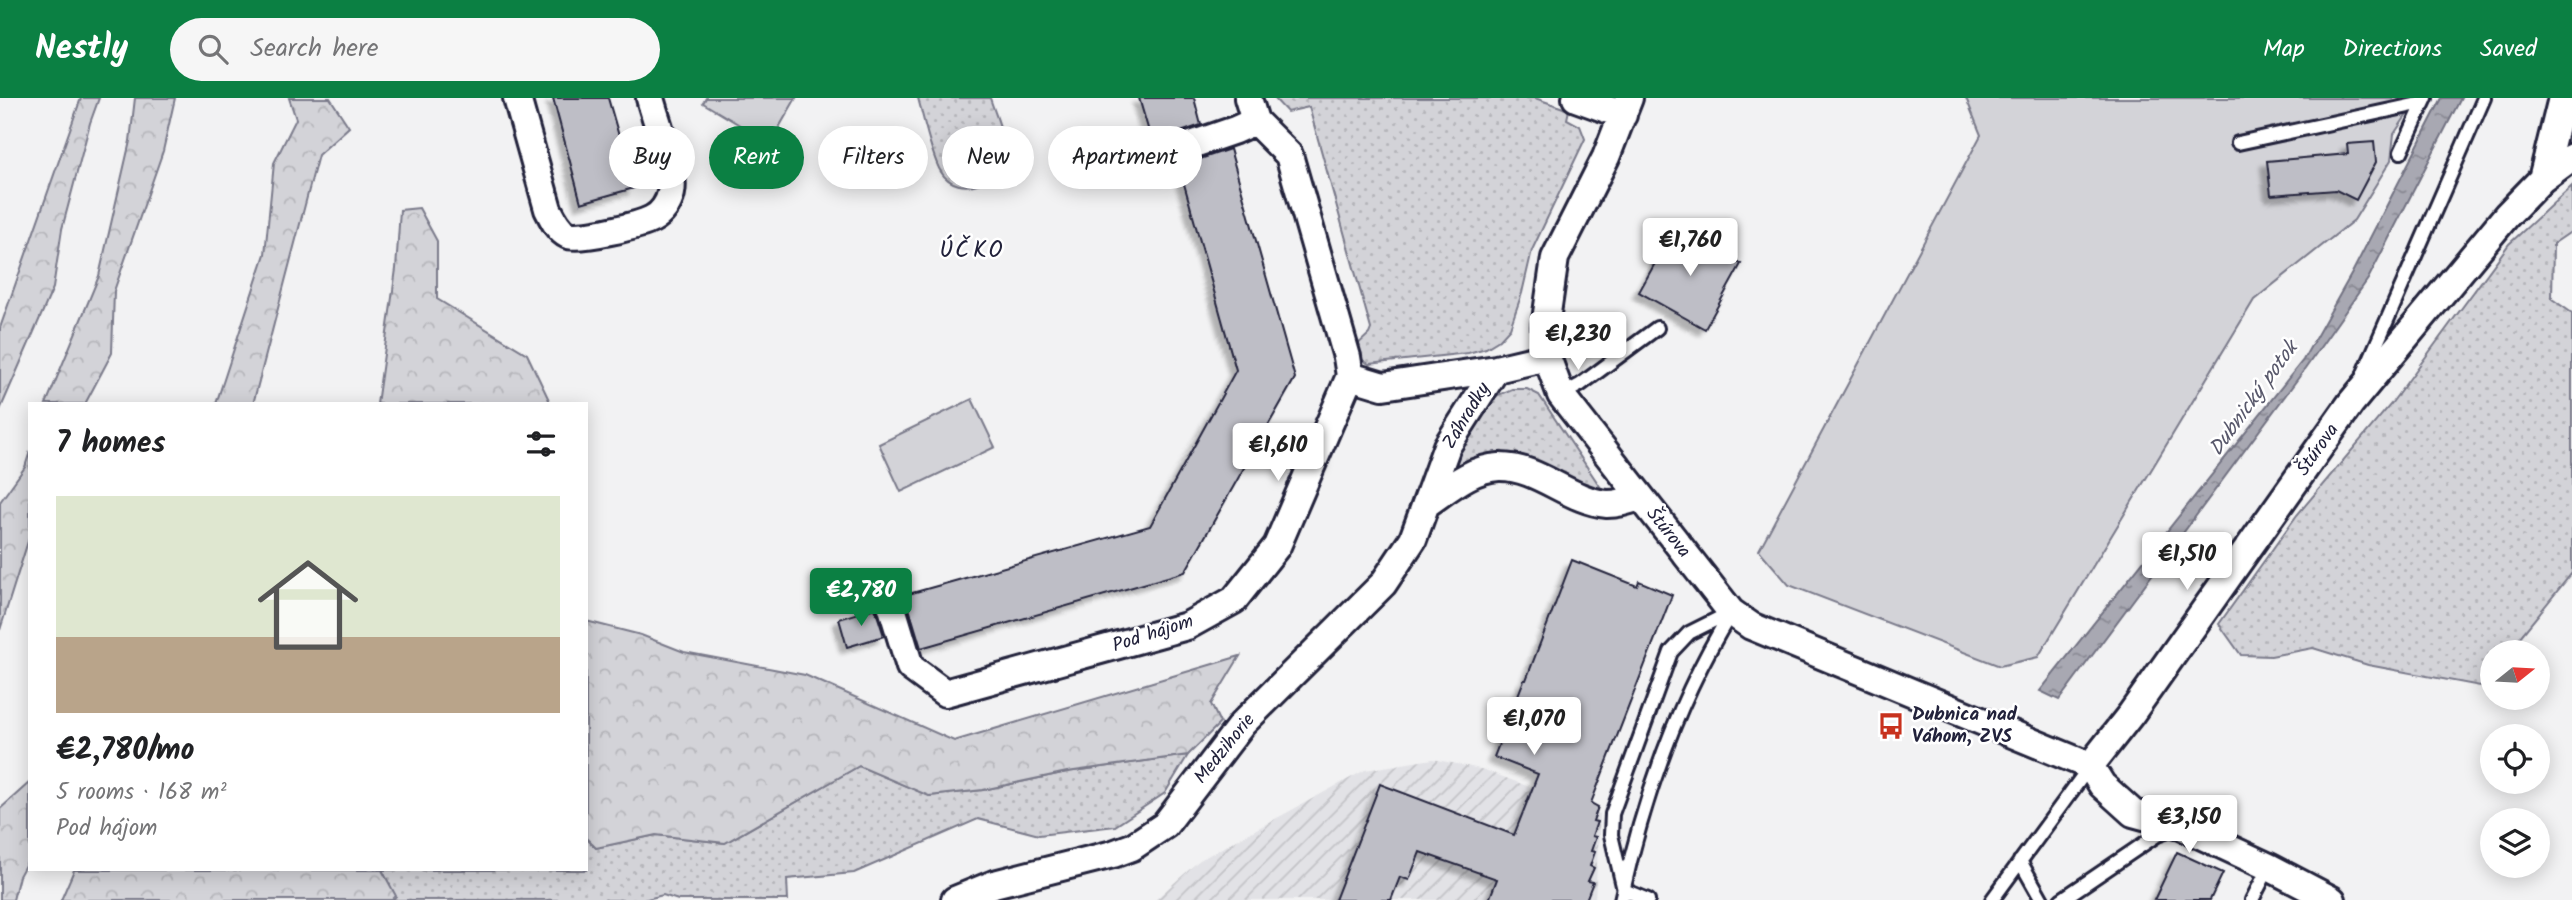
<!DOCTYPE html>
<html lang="en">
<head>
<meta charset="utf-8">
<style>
	:root { --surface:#fff; --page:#f6f6f6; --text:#202124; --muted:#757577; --line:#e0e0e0; --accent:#0b8043 }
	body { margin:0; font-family:Kalam,sans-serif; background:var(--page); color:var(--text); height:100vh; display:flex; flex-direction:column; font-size:26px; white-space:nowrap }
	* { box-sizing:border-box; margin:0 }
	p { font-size:23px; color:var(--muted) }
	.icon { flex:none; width:38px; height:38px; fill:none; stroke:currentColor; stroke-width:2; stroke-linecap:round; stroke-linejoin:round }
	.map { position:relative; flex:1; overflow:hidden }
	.side { position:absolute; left:28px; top:304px; width:560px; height:469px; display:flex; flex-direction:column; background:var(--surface); border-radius:0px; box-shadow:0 4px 18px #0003 }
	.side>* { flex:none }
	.hud { position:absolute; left:609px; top:28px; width:665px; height:63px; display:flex; gap:14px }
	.needle { width:46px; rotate:72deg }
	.tools { position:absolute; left:2480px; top:542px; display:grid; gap:14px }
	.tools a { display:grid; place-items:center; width:70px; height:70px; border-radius:50%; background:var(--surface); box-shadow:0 4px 18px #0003; font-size:35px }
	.price { position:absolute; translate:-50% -60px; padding:0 16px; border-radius:7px; background:#fff; color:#222; font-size:23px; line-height:46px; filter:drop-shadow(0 2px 4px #0008) }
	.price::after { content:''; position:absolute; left:50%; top:42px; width:21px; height:16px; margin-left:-10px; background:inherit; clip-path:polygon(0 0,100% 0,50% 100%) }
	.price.on { background:var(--accent); color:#fff }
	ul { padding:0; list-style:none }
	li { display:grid; align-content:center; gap:14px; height:371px; padding:0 28px }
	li+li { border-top:2px solid var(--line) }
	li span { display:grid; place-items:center; height:217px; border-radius:0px; color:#555 }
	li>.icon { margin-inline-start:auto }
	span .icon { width:126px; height:126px; fill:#fffc; stroke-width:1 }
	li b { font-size:30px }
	h2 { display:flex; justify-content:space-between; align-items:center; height:84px; padding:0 28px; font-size:30px }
	.tag { padding:0 24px; border-radius:32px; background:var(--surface); box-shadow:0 4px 18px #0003; font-size:24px; line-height:63px }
	.tag.on { background:var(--accent); color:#fff }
	header { display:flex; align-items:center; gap:42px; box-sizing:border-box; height:98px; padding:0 35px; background:var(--accent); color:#fff }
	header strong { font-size:33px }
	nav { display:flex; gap:38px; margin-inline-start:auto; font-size:24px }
	.search { width:490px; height:63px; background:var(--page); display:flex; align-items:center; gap:18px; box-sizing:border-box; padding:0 24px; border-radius:38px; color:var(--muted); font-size:26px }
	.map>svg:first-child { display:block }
	.industrial { fill:url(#industrial-furrows) }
	.grass { fill:url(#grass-dots); stroke:#7a7a8a; stroke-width:2 }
	.forest { fill:url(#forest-crowns); stroke:#7a7a8a; stroke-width:2 }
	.garden { fill:#d3d3d8; stroke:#7a7a8a; stroke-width:2 }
	.water { fill:url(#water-ripples); stroke:#727282; stroke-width:2 }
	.building { fill:#bebec6; stroke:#22223b; stroke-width:2; filter:url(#shadow) }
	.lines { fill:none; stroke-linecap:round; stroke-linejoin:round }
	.service-casing { stroke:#22223b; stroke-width:18 }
	.minor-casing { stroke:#22223b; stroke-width:32 }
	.service { stroke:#fff; stroke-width:12 }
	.minor { stroke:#fff; stroke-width:26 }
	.labels { text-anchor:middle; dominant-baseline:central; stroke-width:5; stroke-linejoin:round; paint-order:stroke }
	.street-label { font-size:19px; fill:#22223b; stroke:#fff }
	.poi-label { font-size:19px; font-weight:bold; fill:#22223b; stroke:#fff; text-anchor:start }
	.water-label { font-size:21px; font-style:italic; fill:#58586b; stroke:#fff }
	.quarter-label { font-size:23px; letter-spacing:2px; fill:#22223b; stroke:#fff }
</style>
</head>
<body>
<header>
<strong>Nestly</strong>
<div class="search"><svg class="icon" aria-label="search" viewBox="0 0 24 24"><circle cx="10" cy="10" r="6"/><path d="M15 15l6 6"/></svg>Search here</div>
<nav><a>Map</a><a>Directions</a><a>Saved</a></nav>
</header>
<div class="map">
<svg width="2572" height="802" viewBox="0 0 2572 802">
	<defs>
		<pattern id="industrial-furrows" width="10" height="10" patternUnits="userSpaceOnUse" patternTransform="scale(1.75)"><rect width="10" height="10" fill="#e2e2e6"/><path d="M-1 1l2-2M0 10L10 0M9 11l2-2" fill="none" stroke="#c2c2c6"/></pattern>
		<pattern id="grass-dots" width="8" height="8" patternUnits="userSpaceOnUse" patternTransform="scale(1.75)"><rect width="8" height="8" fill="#d3d3d8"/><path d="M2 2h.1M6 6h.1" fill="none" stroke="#b5b5ba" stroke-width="1.8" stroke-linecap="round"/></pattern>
		<pattern id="forest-crowns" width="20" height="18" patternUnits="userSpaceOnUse" patternTransform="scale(1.75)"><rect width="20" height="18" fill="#d3d3d8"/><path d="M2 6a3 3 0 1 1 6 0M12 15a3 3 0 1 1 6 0" fill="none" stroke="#b5b5ba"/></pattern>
		<pattern id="water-ripples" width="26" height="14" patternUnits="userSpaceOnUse" patternTransform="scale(1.75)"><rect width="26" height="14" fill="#a8a8b2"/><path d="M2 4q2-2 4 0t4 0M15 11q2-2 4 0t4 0" fill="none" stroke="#888892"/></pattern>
		<filter id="shadow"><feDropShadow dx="-6" dy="6" stdDeviation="2" flood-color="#0004"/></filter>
	</defs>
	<rect width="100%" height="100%" fill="#f2f2f3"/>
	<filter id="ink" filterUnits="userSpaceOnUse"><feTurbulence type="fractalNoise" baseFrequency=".0143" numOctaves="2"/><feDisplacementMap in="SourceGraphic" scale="14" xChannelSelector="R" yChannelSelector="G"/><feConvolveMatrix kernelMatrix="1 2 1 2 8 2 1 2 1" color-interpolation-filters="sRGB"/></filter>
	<g filter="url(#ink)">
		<path class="industrial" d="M 1433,661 L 1485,672 L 1600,716 L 1595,802 L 1155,802 L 1200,762 L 1365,672 Z"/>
		<path class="grass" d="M 918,0 L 990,0 C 995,16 1005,37 1005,53 C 1005,83 958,102 941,74 C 932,60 923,18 918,0 Z
			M 1274,0 L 1535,0 L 1569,12 L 1567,21 L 1580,28 L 1585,41 L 1532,152 L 1522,195 L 1510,230 L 1499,242 L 1486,250 L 1468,255 L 1369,266 L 1358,259 L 1355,249 L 1369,236 L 1371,231 L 1309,9 L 1287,14 Z
			M 2572,88 L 2572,133 L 2553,146 L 2552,201 L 2572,215 L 2572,475 L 2507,555 L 2492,555 L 2492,573 L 2480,588 L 2368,567 L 2313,550 L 2271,558 L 2241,557 L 2219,526 L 2297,417 L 2391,306 L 2509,146 Z
			M 1512,291 L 1527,291 L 1539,297 L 1601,390 L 1600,395 L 1530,366 L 1445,380 L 1483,308 L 1498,297 Z
			M 1188,657 L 1165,695 L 1115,728 L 1039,737 L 978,721 L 854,775 L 787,781 L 788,802 L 678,802 L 663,797 L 643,802 L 392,802 L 395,798 L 382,772 L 586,772 L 586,740 L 596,750 L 656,737 L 725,745 L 859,668 L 930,698 L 983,692 L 1067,674 Z"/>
		<path class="forest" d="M 81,0 L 99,0 L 90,25 L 62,131 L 53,190 L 0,312 L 0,230 Z
			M 135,0 L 175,0 L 163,53 L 114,193 L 112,255 L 85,306 L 46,306 L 99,178 L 130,43 Z
			M 289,0 L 330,0 L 349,29 L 318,57 L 253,306 L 216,306 L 265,156 L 274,65 L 296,21 Z
			M 419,110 L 437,143 L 437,201 L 527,256 L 550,304 L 549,306 L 377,306 L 396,171 L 400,112 Z
			M 30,353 L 30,437 L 0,532 L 0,404 L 25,369 Z
			M 586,523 L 641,537 L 684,554 L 805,577 L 954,643 L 1240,558 L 1211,606 L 1220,625 L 1188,657 L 1067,674 L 983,692 L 929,698 L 859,668 L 725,745 L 656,737 L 596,750 L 586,740 Z
			M 30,684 L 30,758 L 19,778 L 13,802 L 0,802 L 0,711 Z
			M 74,772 L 382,772 L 396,798 L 392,802 L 61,802 Z"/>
		<path class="garden" d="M 706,0 L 796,0 L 770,45 L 703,5 Z
			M 1966,0 L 2418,0 L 2394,36 L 2391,62 L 2354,122 L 2254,202 L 2038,559 L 2000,568 L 1789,487 L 1759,452 L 1981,37 Z
			M 972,301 L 995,349 L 901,394 L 879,346 Z"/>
		<path class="water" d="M 2442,0 L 2461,0 L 2368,181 L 2305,271 L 2059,602 L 2040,593 L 2303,262 L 2352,175 Z"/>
		<path class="building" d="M 553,0 L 608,0 L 634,90 L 581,105 Z
			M 1139,0 L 1194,0 L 1201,27 L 1152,44 Z
			M 2374,44 L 2376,64 L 2356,102 L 2336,92 L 2271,97 L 2267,63 L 2348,56 L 2347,46 Z
			M 1230,51 L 1295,280 L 1185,474 L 921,550 L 905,497 L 1150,428 L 1236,272 L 1179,68 Z
			M 1675,129 L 1741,166 L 1705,231 L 1639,194 Z
			M 1572,462 L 1637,488 L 1639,483 L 1672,497 L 1591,705 L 1598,709 L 1593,723 L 1597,724 L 1592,738 L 1596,739 L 1591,753 L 1595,754 L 1590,768 L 1594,770 L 1588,783 L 1593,784 L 1586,802 L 1489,802 L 1497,781 L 1420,754 L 1409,782 L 1400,779 L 1391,802 L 1335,802 L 1380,686 L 1514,737 L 1538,676 L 1494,659 L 1524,582 L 1526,582 Z
			M 875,510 L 884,538 L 847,549 L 839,521 Z
			M 2177,754 L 2223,775 L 2210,802 L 2154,802 Z"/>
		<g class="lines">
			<defs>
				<path id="service" d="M 2238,45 L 2423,5
					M 2401,54 L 2426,0
					M 2364,275 L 2484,0
					M 1561,297 L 1580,287 L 1657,230
					M 2020,763 L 2042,802
					M 1624,792 L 1611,737 L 1612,716 L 1671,554 L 1689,535 L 1731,514
					M 1624,792 L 1648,802
					M 1621,802 C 1643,702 1677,602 1731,515
					M 1992,802 L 2090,668
					M 2061,802 L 2157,737 L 2176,730
					M 2252,802 L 2269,769"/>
				<path id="minor" d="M 517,0 L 548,111 C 553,121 558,132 568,137 C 579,142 641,127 652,121 C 662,116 669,105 671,95 C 676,74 656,23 650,0
					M 1576,0 L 1623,17
					M 1629,0 L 1606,59 L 1555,160 L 1545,229 L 1547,259 L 1561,297 L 1731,514 L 1751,528 L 2090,668 L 2131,616 L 2351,305 L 2507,117 L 2542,81 L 2572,59
					M 1121,71 L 1235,32 L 1255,23
					M 2542,81 L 2562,0
					M 1350,278 L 1383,288 L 1496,271 L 1547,259
					M 1426,406 C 1448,391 1472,370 1499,369 C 1538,368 1569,403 1607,406 C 1618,406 1629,403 1639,399
					M 886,490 L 910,569 L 945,595 L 1187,528 L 1234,502 L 1277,448 L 1350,278 L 1347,259 L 1289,57 L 1255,23 L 1248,0
					M 2090,668 L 2102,687 L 2133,715 L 2181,728 L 2269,769 L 2332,802
					M 955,802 L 994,786 L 1113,756 L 1132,749 L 1165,727 L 1242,626 L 1383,486 L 1413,441 L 1447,348 L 1496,271"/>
			</defs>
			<use href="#service" class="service-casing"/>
			<use href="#minor" class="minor-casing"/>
			<use href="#service" class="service"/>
			<use href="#minor" class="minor"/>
		</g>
	</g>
	<defs>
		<symbol id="bus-bare" viewBox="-9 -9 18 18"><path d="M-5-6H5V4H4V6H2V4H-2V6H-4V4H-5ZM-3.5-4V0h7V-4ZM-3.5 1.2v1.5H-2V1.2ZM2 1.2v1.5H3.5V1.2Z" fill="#c8321e" stroke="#fff" stroke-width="2.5" paint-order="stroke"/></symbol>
	</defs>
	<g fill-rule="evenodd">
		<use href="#bus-bare" x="1872" y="609" width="38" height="38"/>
	</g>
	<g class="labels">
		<g class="street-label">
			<text transform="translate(1467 318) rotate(-59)">Záhradky</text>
			<text transform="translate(2318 352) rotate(-55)">Štúrova</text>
			<text transform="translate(1668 435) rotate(51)">Štúrova</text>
			<text transform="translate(1153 536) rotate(-18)">Pod hájom</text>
			<text transform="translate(1225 651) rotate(-51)">Medzihorie</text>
		</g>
		<g class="poi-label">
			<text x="1912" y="617">Dubnica nad<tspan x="1912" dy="22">Váhom, ZVS</tspan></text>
		</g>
		<g class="water-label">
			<text transform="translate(2254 301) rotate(-54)">Dubnický potok</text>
		</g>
		<g class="quarter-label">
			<text x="972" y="153">ÚČKO</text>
		</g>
	</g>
</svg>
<div class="tools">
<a><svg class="needle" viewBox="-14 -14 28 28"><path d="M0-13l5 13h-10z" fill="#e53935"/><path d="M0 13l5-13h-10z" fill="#757577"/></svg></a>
<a><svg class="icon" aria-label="locate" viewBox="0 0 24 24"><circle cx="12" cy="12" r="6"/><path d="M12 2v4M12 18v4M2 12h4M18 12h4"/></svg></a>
<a><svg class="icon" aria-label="layers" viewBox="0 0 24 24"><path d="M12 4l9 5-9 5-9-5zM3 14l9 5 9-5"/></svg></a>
</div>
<b class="price" style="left:1690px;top:180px">€1,760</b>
<b class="price" style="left:1578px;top:274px">€1,230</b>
<b class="price" style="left:1278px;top:385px">€1,610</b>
<b class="price" style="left:2187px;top:494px">€1,510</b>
<b class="price on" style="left:861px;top:530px">€2,780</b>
<b class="price" style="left:1534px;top:659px">€1,070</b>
<b class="price" style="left:2189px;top:757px">€3,150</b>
<div class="hud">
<a class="tag">Buy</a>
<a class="tag on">Rent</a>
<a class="tag">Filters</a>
<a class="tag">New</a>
<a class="tag">Apartment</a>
</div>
<section class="side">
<h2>7 homes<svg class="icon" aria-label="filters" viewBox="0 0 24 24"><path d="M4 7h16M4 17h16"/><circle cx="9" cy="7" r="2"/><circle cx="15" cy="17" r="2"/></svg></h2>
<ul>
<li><span style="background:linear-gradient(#dfe7d0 65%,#b9a48a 0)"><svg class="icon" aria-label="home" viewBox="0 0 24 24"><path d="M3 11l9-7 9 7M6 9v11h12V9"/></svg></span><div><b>€2,780/mo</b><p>5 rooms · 168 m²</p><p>Pod hájom</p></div></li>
</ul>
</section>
</div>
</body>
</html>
